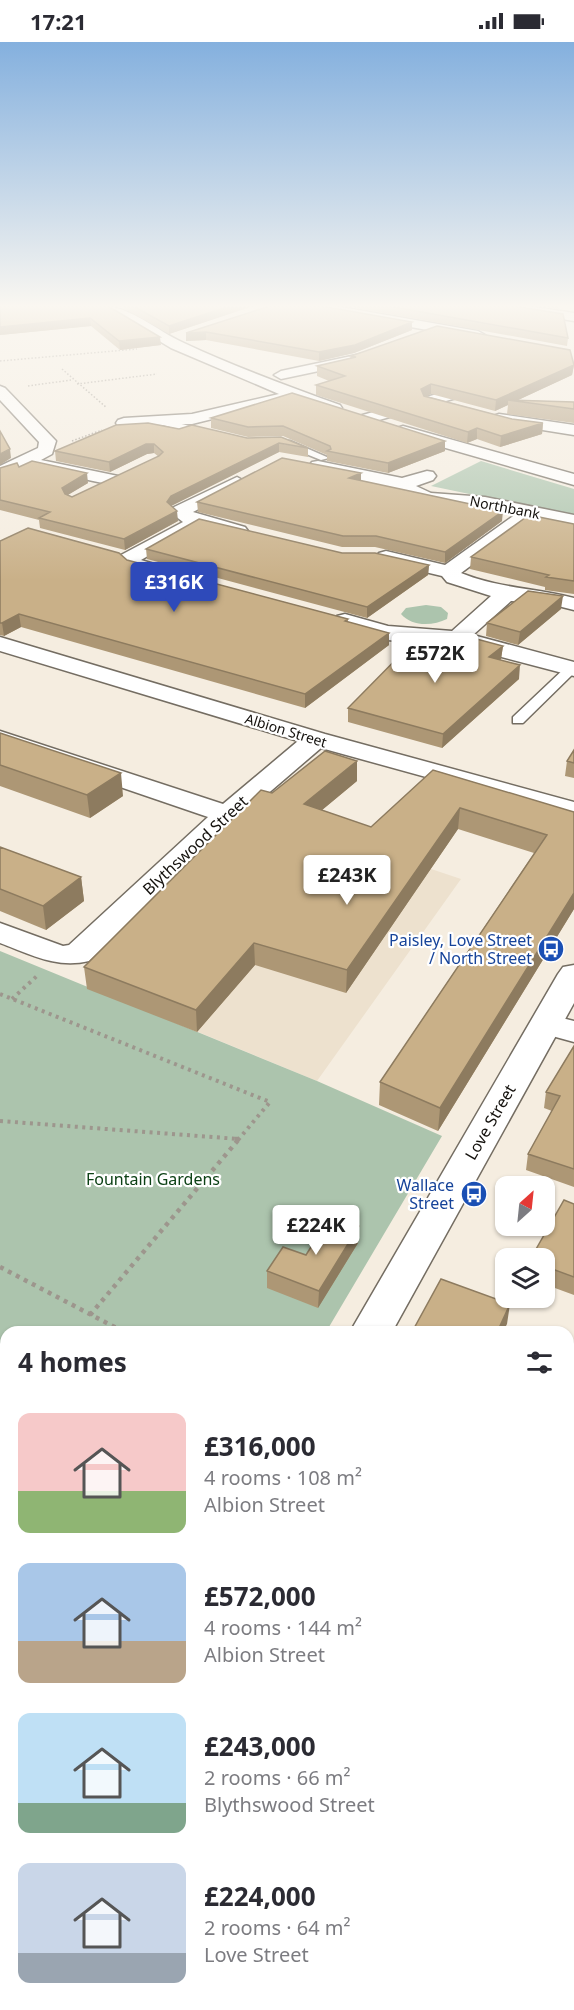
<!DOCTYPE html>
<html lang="en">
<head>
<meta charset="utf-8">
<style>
	:root { --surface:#fff; --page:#f7f7f7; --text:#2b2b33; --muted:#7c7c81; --accent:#2e4aba }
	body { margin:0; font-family:"Noto Sans",sans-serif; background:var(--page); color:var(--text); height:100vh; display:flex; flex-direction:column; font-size:22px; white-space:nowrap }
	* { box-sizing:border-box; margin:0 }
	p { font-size:20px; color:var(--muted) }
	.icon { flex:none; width:33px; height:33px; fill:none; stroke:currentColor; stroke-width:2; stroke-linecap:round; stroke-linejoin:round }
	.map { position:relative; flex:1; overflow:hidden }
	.panel { position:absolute; left:0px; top:1284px; width:574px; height:684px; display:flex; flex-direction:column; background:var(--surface); border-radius:18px 18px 0 0; box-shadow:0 2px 4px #0004 }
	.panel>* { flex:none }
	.needle { width:39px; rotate:27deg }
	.controls { position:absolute; left:495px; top:1134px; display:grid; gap:12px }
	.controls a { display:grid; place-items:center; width:60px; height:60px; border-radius:12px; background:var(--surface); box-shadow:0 2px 4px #0004; font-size:30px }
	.price { position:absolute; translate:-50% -51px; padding:0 14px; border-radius:6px; background:#fff; color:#222; font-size:20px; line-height:39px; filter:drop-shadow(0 2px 3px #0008) }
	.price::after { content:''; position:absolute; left:50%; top:36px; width:18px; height:14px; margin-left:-9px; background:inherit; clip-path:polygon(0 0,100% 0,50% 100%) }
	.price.current { background:var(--accent); color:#fff }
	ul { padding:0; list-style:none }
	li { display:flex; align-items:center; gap:18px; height:150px; padding:0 18px }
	li span { display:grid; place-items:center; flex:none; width:168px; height:120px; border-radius:12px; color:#555 }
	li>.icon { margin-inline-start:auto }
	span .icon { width:72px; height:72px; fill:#fffc; stroke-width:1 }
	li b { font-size:26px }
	h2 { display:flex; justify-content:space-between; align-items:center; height:72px; padding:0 18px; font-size:26px }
	.status { display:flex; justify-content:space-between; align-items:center; height:42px; padding:0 30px; background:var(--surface); direction:ltr }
	.status svg { height:16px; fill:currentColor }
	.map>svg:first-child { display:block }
	.built { fill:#ede1ce }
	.green { fill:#acc4ad }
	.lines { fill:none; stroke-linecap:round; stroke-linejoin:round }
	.service-casing { stroke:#746d62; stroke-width:3 }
	.minor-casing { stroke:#746d62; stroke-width:3 }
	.tertiary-casing { stroke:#746d62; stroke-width:3 }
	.path-far3 { stroke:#9d968d; stroke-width:1.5; stroke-dasharray:1.5 2; stroke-linecap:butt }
	.path-far2 { stroke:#9d968d; stroke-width:4; stroke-dasharray:3 4.5; stroke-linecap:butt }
	.path-far1 { stroke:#9d968d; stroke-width:4.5; stroke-dasharray:4 5; stroke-linecap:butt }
	.path { stroke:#9d968d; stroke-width:6; stroke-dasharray:4.5 8; stroke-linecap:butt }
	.service { fill:#fff; fill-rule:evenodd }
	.minor { fill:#fff; fill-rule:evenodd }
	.tertiary { fill:#fff; fill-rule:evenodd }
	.wall { fill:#ad9775 }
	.shaded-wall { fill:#8d7b5f }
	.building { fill:#c9b088; stroke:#8d7b5f; stroke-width:1.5 }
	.labels { text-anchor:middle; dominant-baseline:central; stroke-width:4.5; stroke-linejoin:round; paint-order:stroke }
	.far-street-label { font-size:14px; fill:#14110d; stroke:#fff }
	.street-label { font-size:16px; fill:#14110d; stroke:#fff }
	.transit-label { font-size:16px; fill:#164399; stroke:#fff; text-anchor:end }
	.park-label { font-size:16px; fill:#0c4115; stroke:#fff }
</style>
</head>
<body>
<div class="status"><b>17:21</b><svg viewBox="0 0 49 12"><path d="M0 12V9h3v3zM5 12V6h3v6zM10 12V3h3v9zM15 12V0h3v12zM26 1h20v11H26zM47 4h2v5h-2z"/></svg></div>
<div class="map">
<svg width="574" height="1968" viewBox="0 0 574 1968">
	<rect width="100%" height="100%" fill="#f5ede0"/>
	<path class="built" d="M 261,770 L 461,837 L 317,1039 L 89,945 Z
		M 574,1696 L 574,1968 L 482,1968 L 484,1962 L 568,1962 L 568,1712 Z"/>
	<path class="green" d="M 481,419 L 574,447 L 574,474 L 431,444 Z
		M 426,563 L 441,565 L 448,571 L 447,577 C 433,584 412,585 401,572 L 406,566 Z
		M 0,909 L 317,1039 L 442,1094 L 326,1290 L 6,1290 L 6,1796 L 0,1792 Z"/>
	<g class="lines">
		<defs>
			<path id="service" d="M 153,375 L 210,389 L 212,391 L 207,394 L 150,380 L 149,378 Z
				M 284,399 L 290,399 L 329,416 L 321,418 L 284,403 Z
				M 567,624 L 574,624 L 574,631 L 523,681 L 513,681 L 513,675 Z
				M 574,1545 L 574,1583 L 568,1585 L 568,1547 Z"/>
			<path id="minor" d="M 101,264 C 131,264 157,289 184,301 C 235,325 287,344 340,363 L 342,366 L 334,371 L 294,357 L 192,382 L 118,384 L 116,381 L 118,378 L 124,376 L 192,372 L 279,352 L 171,306 Z
				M 309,264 L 335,264 L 478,289 L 485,293 L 478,297 L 315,268 Z
				M 500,264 L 528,264 L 574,271 L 574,279 L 506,268 Z
				M 361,312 L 366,313 L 368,316 L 366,319 L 281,337 L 274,333 L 281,329 Z
				M 469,343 L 477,348 L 474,351 L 365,382 L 357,377 L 359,374 Z
				M 0,344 L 5,346 L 56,399 L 52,412 L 41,418 L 118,434 L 121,438 L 118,442 L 112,443 L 27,425 L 0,435 L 0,424 L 38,406 L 39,400 L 0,358 Z
				M 499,372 L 574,383 L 574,393 L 493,380 L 491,377 L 493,374 Z
				M 403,384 L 574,432 L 574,443 L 397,392 L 395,389 L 397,386 Z
				M 318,419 L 402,436 L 427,429 L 433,430 L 436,434 L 433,438 L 416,444 L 431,451 L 485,455 L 574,473 L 574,485 L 535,476 L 461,531 C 497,546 536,546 574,556 L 574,568 L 546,561 L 511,559 L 473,593 L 574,620 L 574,634 L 456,603 L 387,598 L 337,584 L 334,579 L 337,574 L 345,572 L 388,584 L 452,589 L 491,554 L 447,540 L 442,534 L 379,519 L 376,515 L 379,511 L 386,509 L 445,523 L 516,472 L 464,462 L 423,460 L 409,455 L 400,447 L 312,428 L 309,424 L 312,420 Z
				M 237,435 L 246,440 L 243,444 L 193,470 L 245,485 L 248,489 L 245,493 L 238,495 L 193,484 L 191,489 L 141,518 L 180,530 L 183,534 L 180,538 L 173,540 C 154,535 130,534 118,517 L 121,513 L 183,480 L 170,470 L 172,466 Z
				M 0,595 L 325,692 L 574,760 L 574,776 L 321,706 L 237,778 L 89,919 C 56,927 30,912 0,901 L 0,881 L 63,904 L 69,903 L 208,775 L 0,704 L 0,689 L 223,762 L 298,699 L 0,609 Z
				M 546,972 L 574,979 L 574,1000 L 534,989 L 530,982 L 534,975 Z"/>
			<path id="tertiary" d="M 574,923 L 574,961 L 392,1290 L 350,1290 L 558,932 L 563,925 Z
				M 6,1893 L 6,1960 L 0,1963 L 0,1896 Z"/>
		</defs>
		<use href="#service" class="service-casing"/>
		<use href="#minor" class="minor-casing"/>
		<use href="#tertiary" class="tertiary-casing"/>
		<path class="path-far3" d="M 0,319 L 137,307
			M 62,327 L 107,366
			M 77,342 L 157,332
			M 28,344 L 71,338
			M 72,399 L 102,388"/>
		<path class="path-far2" d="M 0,952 L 270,1060 L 238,1098
			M 12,957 L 38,933
			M 0,1079 L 239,1097"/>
		<path class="path-far1" d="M 235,1097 L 239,1097
			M 0,1225 L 124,1290
			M 90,1273 L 239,1097"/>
		<path class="path" d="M 0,1732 L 6,1737"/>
		<use href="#service" class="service"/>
		<use href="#minor" class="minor"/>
		<use href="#tertiary" class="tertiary"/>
	</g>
	<path class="wall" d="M 108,264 L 161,303 L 120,308 L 91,284 L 0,293 Z
		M 120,264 L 253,264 L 169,292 Z
		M 270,264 L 412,288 L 354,311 L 319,319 L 206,298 L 186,299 L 186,291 Z
		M 346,264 L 514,264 L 568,296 L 567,304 Z
		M 541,264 L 560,264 L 559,267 Z
		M 351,314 L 574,323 L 572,333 L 518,358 L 574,360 L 574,381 L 507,372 L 508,363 L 495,369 L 431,352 L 426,354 L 512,377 L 543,381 L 542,392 L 500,405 L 477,397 L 467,401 L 316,353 L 316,343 L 329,339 L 317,334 L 317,324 L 350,316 Z
		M 292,351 L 445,409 L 388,431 L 327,419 L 327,413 L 283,394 L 248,395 L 211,386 L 211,376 Z
		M 179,387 L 247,396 L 308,406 L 308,415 L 279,410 L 171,464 L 178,479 L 125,508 L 40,486 L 39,478 L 0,468 L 0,426 L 19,425 L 88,441 L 67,453 L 72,455 L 159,415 L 154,411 L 147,412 L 110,430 L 56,419 L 55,409 Z
		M 361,439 L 502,479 L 445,521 L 375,505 L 342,505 L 198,470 L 197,460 Z
		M 574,482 L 574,552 L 545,548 L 545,545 L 470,527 L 471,515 Z
		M 0,499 L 127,518 L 348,577 L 348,580 L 389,603 L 305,666 L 21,585 L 4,594 L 0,593 Z
		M 146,507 L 342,511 L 429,523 L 428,533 L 367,576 L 147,517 Z
		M 561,567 L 518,603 L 486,594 L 487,581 Z
		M 503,604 L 501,617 L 500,618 L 519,637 L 442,706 L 348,680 L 348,666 L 455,607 Z
		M 0,691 L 123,754 L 90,776 L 0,744 Z
		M 574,708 L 574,736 L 565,734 L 567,719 Z
		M 433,728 L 574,770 L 574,867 L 438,1089 L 379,1063 L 380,1040 L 534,811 L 458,787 L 346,951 L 255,923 L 197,990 L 87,947 L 84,925 L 272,751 L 357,739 L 322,768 L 371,785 Z
		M 0,805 L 81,835 L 84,859 L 46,888 L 0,869 Z
		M 574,1004 L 574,1145 L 526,1128 L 528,1112 L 552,1069 L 544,1066 L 546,1050 Z
		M 574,1162 L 574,1253 L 544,1242 L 544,1216 Z
		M 358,1201 L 318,1266 L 267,1246 L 267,1229 L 306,1213 Z"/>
	<path class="shaded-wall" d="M 230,264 L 253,264 L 169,292 L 169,284 Z
		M 90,276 L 91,284 L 0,293 L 0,285 Z
		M 412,280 L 412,288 L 354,311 L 319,319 L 319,310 Z
		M 206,290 L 206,298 L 186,299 L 186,291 Z
		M 160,295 L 161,303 L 120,308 L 119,299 Z
		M 574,323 L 572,333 L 516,359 L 508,358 L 508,363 L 495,369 L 496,358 Z
		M 431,342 L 431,352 L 421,357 L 421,347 Z
		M 543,381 L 542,392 L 500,405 L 501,394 Z
		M 477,386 L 477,397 L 467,401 L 468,390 Z
		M 445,399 L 445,409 L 388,431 L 388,421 Z
		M 279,401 L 279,410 L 171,464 L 167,460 L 171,454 Z
		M 146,402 L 154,402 L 154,411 L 147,412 L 110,430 L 109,420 Z
		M 10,407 L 11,416 L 0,423 L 0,412 Z
		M 87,431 L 88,441 L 63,456 L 62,446 Z
		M 361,431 L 361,441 L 349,436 Z
		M 177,469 L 178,479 L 125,508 L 124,497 Z
		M 503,469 L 502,479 L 445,521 L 445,510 Z
		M 429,523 L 428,533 L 367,576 L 367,565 Z
		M 563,554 L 561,567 L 518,603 L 520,590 Z
		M 19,572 L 21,585 L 4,594 L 2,581 Z
		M 389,591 L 389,603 L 305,666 L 305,652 Z
		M 503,604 L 501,617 L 487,629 L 489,615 Z
		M 520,623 L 519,637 L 442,706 L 443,692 Z
		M 357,719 L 357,739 L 304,783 L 304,762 Z
		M 121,731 L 123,754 L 90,776 L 87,753 Z
		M 460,766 L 458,787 L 346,951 L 347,928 Z
		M 81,835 L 84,859 L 46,888 L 43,864 Z
		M 574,851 L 574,867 L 438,1089 L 440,1066 Z
		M 254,901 L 255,923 L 197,990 L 196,968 Z
		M 359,1184 L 358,1201 L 318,1266 L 319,1249 Z
		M 510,1262 L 507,1282 L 503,1290 L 499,1286 Z
		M 147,1962 L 158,1962 L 155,1968 L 144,1968 Z"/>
	<path class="building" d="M 0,264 L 108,264 L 160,295 L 119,299 L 90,276 L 0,285 Z
		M 133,264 L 230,264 L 169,284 Z
		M 270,264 L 321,264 L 412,280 L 355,303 L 319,310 L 206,290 L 186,291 Z
		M 388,264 L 514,264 L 563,272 L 568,296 Z
		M 437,284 L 570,308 L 574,323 L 496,358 L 431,342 L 421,347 L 424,354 L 512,377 L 543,381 L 501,394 L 477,386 L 468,390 L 316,343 L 345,334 L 317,324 L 356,315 L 351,314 Z
		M 292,351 L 445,399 L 388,421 L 327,409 L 331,407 L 330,404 L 283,384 L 248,385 L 211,376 Z
		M 508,358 L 574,360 L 574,367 Z
		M 148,381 L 179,387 L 192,383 L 247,396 L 281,395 L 308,406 L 279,401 L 171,454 L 167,460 L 177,469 L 124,497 L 39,476 L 50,470 L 0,458 L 0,426 L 17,421 L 19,425 L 32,419 L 87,431 L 62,446 L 65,452 L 72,455 L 159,414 L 163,410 L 154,402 L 146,402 L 109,420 L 55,409 L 116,383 Z
		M 0,389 L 10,407 L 0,412 Z
		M 282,416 L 361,431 L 349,436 L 503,469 L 445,510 L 376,494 L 343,494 L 197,460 Z
		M 529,473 L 574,482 L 574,539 L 546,535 L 549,533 L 471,515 Z
		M 199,477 L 342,511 L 375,511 L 429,523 L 367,565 L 146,507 Z
		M 28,486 L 119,511 L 127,518 L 348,577 L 345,579 L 389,591 L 305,652 L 19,572 L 2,581 L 0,581 L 0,499 Z
		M 528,549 L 563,554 L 520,590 L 487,581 Z
		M 469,595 L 503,604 L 489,615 L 520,623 L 443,692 L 348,666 L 416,597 L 455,607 Z
		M 0,691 L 121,731 L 87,753 L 0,723 Z
		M 574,708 L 574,721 L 567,719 Z
		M 325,709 L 357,719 L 304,762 L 371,785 L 433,728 L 574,770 L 574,851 L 440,1066 L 380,1040 L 547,793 L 460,766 L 347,928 L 254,901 L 196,968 L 84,925 L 261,748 L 272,751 Z
		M 0,805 L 81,835 L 43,864 L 0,847 Z
		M 574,1004 L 574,1127 L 528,1112 L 560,1054 L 546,1050 Z
		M 564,1158 L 574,1162 L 574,1235 L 544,1224 L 544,1216 L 531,1216 Z
		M 331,1173 L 359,1184 L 319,1249 L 267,1229 L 283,1205 L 306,1213 Z
		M 441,1237 L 510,1262 L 499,1286 L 510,1290 L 412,1290 Z
		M 574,1762 L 574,1968 L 502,1968 L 504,1962 L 568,1962 L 568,1778 Z
		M 42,1962 L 147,1962 L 144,1968 L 39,1968 Z"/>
	<linearGradient id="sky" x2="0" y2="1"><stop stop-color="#84b0de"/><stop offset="0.49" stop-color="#faf7f1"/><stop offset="1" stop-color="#faf7f1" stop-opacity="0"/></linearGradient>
	<rect width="574" height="539" fill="url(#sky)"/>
	<defs>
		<symbol id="bus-disc" viewBox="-11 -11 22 22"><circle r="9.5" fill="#1a4fb4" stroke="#fff"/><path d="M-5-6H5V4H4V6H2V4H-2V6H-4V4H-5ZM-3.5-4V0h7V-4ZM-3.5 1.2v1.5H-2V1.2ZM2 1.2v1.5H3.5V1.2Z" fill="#fff"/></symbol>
	</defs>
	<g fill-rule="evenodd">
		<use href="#bus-disc" x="536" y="892" width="30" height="30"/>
		<use href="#bus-disc" x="459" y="1137" width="30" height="30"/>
	</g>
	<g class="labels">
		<g class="far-street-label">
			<text transform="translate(505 465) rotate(11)">Northbank</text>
			<text transform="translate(286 688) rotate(17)">Albion Street</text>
		</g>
		<g class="street-label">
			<text transform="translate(195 803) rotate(-43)">Blythswood Street</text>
			<text transform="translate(490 1080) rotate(-60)">Love Street</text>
		</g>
		<g class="transit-label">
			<text x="532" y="898">Paisley, Love Street<tspan x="532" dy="18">/ North Street</tspan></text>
			<text x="454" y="1143">Wallace<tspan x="454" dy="18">Street</tspan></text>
		</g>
		<g class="park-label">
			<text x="153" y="1137">Fountain Gardens</text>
		</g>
	</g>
</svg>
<div class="controls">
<a><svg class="needle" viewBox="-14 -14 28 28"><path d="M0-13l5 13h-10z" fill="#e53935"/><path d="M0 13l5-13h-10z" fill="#7c7c81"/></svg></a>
<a><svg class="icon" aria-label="layers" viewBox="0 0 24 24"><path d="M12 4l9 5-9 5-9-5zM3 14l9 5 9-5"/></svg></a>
</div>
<b class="price current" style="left:174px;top:571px">£316K</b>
<b class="price" style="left:435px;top:642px">£572K</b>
<b class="price" style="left:347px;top:864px">£243K</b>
<b class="price" style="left:316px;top:1214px">£224K</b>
<section class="panel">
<h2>4 homes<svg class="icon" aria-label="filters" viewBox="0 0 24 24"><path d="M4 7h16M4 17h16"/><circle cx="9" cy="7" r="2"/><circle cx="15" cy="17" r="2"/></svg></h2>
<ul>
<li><span style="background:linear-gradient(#f6c9c9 65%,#8fb573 0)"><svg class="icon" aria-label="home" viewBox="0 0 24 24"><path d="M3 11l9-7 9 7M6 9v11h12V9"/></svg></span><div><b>£316,000</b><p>4 rooms · 108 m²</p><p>Albion Street</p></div></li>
<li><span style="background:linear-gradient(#a9c7e8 65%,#b9a48a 0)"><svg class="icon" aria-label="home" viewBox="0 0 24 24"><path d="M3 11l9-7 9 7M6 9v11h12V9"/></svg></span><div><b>£572,000</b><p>4 rooms · 144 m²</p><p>Albion Street</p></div></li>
<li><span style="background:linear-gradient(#bfe0f5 75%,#7fa58c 0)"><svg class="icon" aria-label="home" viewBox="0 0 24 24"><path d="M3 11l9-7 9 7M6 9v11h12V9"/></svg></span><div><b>£243,000</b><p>2 rooms · 66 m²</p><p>Blythswood Street</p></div></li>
<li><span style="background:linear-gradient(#c9d6e8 75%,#9aa5b1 0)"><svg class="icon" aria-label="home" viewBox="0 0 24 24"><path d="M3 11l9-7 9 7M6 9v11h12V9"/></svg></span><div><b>£224,000</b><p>2 rooms · 64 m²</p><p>Love Street</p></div></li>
</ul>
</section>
</div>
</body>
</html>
